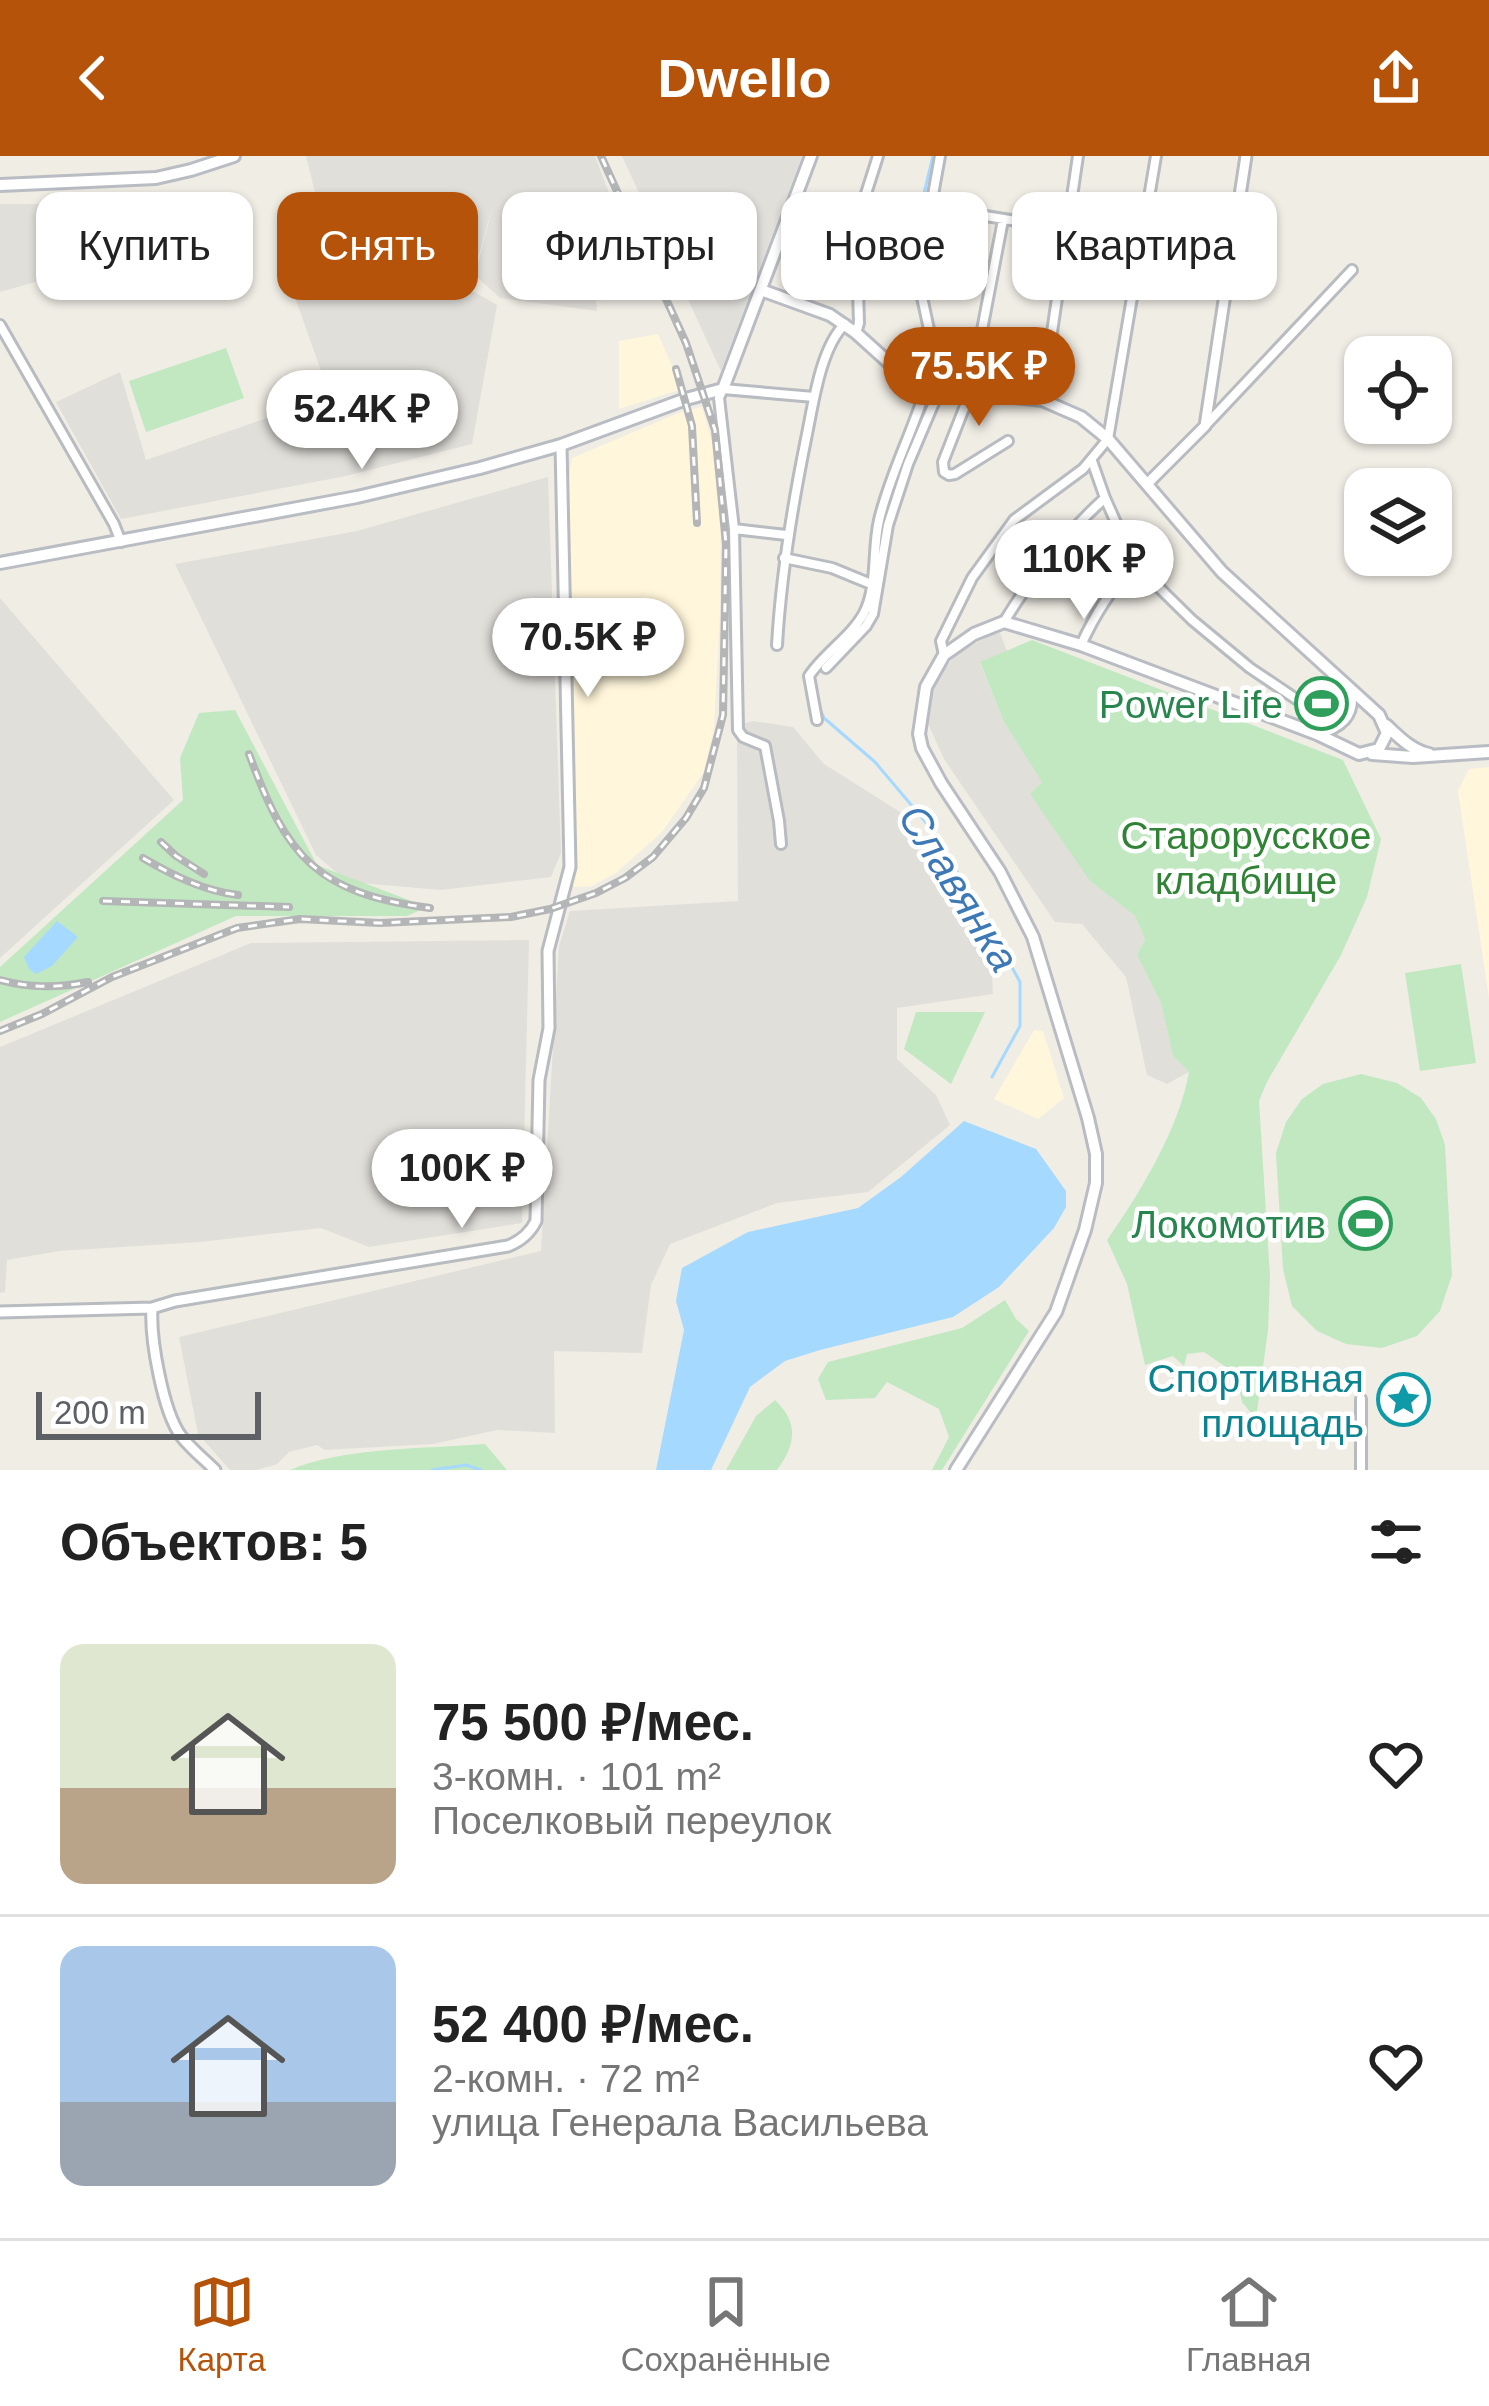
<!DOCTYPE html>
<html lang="ru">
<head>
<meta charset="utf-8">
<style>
	:root { --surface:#fff; --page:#f6f6f6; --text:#222; --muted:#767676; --line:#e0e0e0; --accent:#b45309 }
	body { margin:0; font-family:Arial,sans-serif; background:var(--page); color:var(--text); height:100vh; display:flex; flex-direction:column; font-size:45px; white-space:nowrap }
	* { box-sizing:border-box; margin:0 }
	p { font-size:39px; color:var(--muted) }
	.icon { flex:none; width:66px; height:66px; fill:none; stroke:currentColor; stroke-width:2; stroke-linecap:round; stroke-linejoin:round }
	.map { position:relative; height:1314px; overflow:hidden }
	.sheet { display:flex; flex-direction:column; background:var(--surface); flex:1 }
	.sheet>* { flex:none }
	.hud { position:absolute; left:36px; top:36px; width:1419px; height:108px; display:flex; gap:24px }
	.fabs { position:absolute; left:1344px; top:180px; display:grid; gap:24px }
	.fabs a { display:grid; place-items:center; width:108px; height:108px; border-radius:24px; background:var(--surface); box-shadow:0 3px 9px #0004; font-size:60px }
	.scale { position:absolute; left:36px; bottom:30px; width:225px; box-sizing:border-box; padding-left:12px; border:6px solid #5d6166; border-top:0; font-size:33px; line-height:42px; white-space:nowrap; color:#5d6166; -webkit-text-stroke:9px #fff; paint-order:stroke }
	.price { position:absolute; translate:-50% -102px; padding:0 27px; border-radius:42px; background:#fff; color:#222; font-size:39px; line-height:78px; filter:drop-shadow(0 3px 6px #0008) }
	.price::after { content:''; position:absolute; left:50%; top:72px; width:36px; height:27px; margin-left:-18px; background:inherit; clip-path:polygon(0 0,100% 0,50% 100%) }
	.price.active { background:var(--accent); color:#fff }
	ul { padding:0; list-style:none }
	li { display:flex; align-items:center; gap:36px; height:300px; padding:0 60px }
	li+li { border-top:3px solid var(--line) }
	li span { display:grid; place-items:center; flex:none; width:336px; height:240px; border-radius:24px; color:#555 }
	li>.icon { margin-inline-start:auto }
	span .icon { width:144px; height:144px; fill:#fffc; stroke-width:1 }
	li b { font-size:51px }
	h2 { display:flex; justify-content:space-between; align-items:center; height:144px; padding:0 60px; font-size:51px }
	.pill { padding:0 42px; border-radius:24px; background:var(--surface); box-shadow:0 3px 9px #0004; font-size:42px; line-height:108px }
	.pill.active { background:var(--accent); color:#fff }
	header { display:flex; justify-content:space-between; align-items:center; height:156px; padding:0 60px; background:var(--accent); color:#fff; font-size:54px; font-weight:700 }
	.tab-bar { display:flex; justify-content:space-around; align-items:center; height:168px; border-top:3px solid var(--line); background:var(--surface); font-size:33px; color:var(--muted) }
	.tab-bar a { display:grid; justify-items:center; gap:6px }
	.tab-bar .active { color:var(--accent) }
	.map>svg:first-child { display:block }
	.commercial { fill:#fff6db }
	.industrial { fill:#e1dfda }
	.green { fill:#c1e8c1 }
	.water { fill:#a6d9ff }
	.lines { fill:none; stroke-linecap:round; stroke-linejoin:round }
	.stream { stroke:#a6d9ff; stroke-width:3 }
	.minor-casing { stroke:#b8bbbf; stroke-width:14 }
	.tertiary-casing { stroke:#b8bbbf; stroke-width:15 }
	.secondary-casing { stroke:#b9bcc2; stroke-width:16 }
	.minor { stroke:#fff; stroke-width:8 }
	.tertiary { stroke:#fff; stroke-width:9 }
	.secondary { stroke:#fff; stroke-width:10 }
	.rail-casing { stroke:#b4b5b6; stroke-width:8 }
	.rail { stroke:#fff; stroke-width:3; stroke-dasharray:9; stroke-linecap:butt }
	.labels { text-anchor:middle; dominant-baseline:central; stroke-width:9; stroke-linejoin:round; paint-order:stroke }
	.leisure-label { font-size:39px; fill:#27864d; stroke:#fff; text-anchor:end }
	.park-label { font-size:39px; fill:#308234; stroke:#fff }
	.culture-label { font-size:39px; fill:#0d838f; stroke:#fff; text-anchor:end }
	.water-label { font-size:42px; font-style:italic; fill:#3e79b7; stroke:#fff }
</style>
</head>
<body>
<header><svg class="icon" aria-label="back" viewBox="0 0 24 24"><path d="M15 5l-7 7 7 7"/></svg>Dwello<svg class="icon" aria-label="share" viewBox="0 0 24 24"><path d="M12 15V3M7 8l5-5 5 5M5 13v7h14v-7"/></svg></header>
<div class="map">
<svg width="1489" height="1314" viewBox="0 0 1489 1314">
	<rect width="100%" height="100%" fill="#f0ede5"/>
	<path class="commercial" d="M 658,178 L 682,233 L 619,253 L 619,185 Z
		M 702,251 L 713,290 L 721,342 L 720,457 L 714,572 L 704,616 L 662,676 L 616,717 L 592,730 L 574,731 L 568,405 L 568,327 L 572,302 L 681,256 Z
		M 1489,611 L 1489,842 L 1458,635 L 1469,613 Z
		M 1034,874 L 1043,875 L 1064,942 L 1038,963 L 994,943 Z"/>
	<path class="industrial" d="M 306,0 L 595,0 L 614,50 L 588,66 L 597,155 L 500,142 L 475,119 L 495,42 L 470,130 L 372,67 L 325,76 Z
		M 622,0 L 802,0 L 721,215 Z
		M 0,48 L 131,48 L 144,112 L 94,125 L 81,113 L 0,136 Z
		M 367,73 L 497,149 L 472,288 L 346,320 L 121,363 L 56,246 L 120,216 L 146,304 L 330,240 L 281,102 L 320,87 Z
		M 548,321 L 561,697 L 551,721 L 441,734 L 348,726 L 316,699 L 175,408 L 357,375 Z
		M 0,442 L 174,644 L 0,802 Z
		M 1000,477 L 1007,495 L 980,507 L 1004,566 L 1043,626 L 1090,725 L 1135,760 L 1145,783 L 1137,799 L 1161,847 L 1173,900 L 1189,916 L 1167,928 L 1147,919 L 1126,821 L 1082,768 L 1055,766 L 944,603 L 925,561 L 937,524 L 956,498 L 991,479 Z
		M 753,565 L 793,571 L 824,608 L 905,659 L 990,784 L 993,838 L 897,852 L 897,903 L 936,939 L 950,969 L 868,1036 L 777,1047 L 670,1088 L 651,1129 L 642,1197 L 554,1195 L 555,1277 L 497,1274 L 433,1288 L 325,1294 L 317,1289 L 289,1296 L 277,1308 L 257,1314 L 230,1314 L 198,1278 L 179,1181 L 541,1095 L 559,790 L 570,755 L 738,745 L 737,570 Z
		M 529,784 L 522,1067 L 369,1091 L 321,1072 L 200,1086 L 59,1095 L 7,1104 L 5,1136 L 0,1137 L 0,891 L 251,787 Z"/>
	<path class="green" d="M 226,192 L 244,242 L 146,276 L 129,225 Z
		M 1032,484 L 1343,604 L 1381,683 L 1367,741 L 1341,799 L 1267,926 L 1259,945 L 1270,1120 L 1268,1174 L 1256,1263 L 1242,1246 L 1236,1218 L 1204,1196 L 1187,1198 L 1184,1210 L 1173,1200 L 1145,1209 L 1127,1128 L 1107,1084 C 1140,1037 1179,973 1189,916 L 1173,900 L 1161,847 L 1137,799 L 1145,783 L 1135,760 L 1090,725 L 1030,638 L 1042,626 L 1004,566 L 980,506 Z
		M 235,554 L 317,709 L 427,751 L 407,760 L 236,760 L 0,866 L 0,811 L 183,644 L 180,602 L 199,557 Z
		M 1461,808 L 1476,907 L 1420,915 L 1405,817 Z
		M 916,856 L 985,856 L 951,928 L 904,893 Z
		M 1361,918 L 1397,927 L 1421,942 L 1436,963 L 1445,989 L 1452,1119 L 1440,1155 L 1417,1180 L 1382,1192 L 1346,1188 L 1317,1175 L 1292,1150 L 1283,1113 L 1276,997 L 1286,966 L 1302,943 L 1323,928 Z
		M 1005,1144 L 1016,1163 L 1029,1175 L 942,1314 L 932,1314 L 949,1281 L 939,1253 L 887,1226 L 875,1242 L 826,1244 L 818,1223 L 828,1206 L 962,1172 Z
		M 775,1244 C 799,1267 796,1288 777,1314 L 726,1314 L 756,1260 Z
		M 485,1288 L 507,1314 L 290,1314 C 343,1291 426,1293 485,1288 Z"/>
	<path class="water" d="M 57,765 L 78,781 L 52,810 L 36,818 L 29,813 L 24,801 Z
		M 964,965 L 1036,993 L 1066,1035 L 1066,1051 L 1054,1072 L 999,1131 L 953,1161 L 820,1194 L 785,1205 L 750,1231 L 711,1314 L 656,1314 L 684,1174 L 676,1145 L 682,1112 L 748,1076 L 858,1052 L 901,1021 Z"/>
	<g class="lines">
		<path class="stream" d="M 925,172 L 911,124 L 919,58 L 933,0
			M 932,227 L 934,211
			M 880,394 C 885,340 910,289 930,238
			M 814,528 L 813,521 L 821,510
			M 818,549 L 824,562 L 875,606 L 929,670 L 980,753 L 1020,826 L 1020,870 L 992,921
			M 432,1314 L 466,1309 L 481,1314"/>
		<defs>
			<path id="minor" d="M 929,51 L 1067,73
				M 1003,64 L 970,237 L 943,306 L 944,316 L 949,319 L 955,318 L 1008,285
				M 0,169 L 114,368 L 121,386
				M 856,177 L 859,167 L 856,69 L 878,0
				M 1042,244 L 1078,0
				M 1206,269 L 1352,114
				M 1092,305 L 1105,342 L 1134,407 L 1192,464 L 1250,512 L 1314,555
				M 734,373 L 786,379
				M 784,402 L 832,412 L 871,428
				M 1004,466 C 1032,420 1065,378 1105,342
				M 777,489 C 781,419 792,352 806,283 C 813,250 820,192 845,168
				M 1081,489 C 1095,458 1111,433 1134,407
				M 944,499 L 941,485 L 972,422 L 1014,364 L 1083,313 L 1108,283 L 1156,0
				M 826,512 L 866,470 L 873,458 L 888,369 L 908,308 L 939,235 L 940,225 L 918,122 L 940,0
				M 817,564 L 809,520 C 824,497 851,481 864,457 C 878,430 872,394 879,364 C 890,318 912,277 926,232
				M 781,688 L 779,665 L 765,590 L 743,581 L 738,574 L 734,373 L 719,242 L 723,233 L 814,241
				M 1361,1243 L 1361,1314"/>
			<path id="tertiary" d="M 1147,328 L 1205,270 L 1246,0
				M 152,1152 C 150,1183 163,1256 181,1280 C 191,1293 204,1303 215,1314
				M 0,1156 L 152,1152 L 175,1145 L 508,1090 C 521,1085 530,1077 536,1065 L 539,924 L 549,872 L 548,795 L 570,711 L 561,289"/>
			<path id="secondary" d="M 0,29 L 156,22 L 191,14 L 234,0
				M 761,134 L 830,159 L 856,177 L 907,223 L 926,232 L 1042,244 L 1081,261 L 1108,283 L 1222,416 L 1379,559 L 1387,577 L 1379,593 L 1359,598 L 1317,578 L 1081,489 L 1004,466 L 974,478 L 944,499 L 926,531 L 919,578 L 922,592 L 941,627 L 1000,716 L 1033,781 L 1088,962 L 1096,998 L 1096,1027 L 1085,1074 L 1056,1156 L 956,1314
				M 0,407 L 357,341 L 480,312 L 561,289 L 686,243 L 723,233 L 811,0
				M 1386,569 C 1399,581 1411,594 1429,598
				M 1317,578 C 1340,571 1355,560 1350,535
				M 1372,598 L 1413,601 L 1489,596"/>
		</defs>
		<use href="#minor" class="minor-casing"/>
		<use href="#tertiary" class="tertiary-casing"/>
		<use href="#secondary" class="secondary-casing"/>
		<use href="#minor" class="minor"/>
		<use href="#tertiary" class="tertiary"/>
		<use href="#secondary" class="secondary"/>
		<defs>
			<path id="rail" d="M 676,213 L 692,270 L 697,367
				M 249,598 C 287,702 317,737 430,752
				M 161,686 L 176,700 L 204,718
				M 143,702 C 172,719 204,735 238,739
				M 103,745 L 289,751
				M 0,824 C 31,832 57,832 88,826
				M 0,875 L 42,858 L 112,821 L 237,772 L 300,763 L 380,767 L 511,761 L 550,753 L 596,737 L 625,722 L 653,701 L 686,662 L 704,632 L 723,559 L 726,388 L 715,274 L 686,187 L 601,0"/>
		</defs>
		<use href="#rail" class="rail-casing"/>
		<use href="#rail" class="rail"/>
	</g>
	<defs>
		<symbol id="stadium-ring" viewBox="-11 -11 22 22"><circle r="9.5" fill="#fff" stroke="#2e9e5b" stroke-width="1.5"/><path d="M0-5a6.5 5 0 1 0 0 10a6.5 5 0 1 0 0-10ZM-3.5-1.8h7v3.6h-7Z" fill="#2e9e5b"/></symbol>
		<symbol id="sight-ring" viewBox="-11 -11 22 22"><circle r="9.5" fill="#fff" stroke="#0f9aa8" stroke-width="1.5"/><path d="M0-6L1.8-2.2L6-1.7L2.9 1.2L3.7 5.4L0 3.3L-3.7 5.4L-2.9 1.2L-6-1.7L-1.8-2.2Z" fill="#0f9aa8"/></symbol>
	</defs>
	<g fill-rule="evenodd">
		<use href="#stadium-ring" x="1292" y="518" width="59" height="59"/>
		<use href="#stadium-ring" x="1336" y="1038" width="59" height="59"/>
		<use href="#sight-ring" x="1374" y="1214" width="59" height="59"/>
	</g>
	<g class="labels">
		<g class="leisure-label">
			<text x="1283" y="548">Power Life</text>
			<text x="1326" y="1068">Локомотив</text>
		</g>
		<g class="park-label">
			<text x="1246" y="679">Старорусское<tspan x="1246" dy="45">кладбище</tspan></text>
		</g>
		<g class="culture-label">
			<text x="1364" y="1222">Спортивная<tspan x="1364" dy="45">площадь</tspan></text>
		</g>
		<g class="water-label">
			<text transform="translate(959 732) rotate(58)">Славянка</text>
		</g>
	</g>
</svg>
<div class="fabs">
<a><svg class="icon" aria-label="locate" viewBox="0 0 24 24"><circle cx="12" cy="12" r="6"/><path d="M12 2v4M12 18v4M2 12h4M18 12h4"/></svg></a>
<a><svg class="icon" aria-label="layers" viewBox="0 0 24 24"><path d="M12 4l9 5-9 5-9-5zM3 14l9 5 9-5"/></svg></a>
</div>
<div class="scale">200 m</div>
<b class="price active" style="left:979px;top:273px">75.5K ₽</b>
<b class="price" style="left:362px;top:316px">52.4K ₽</b>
<b class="price" style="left:1084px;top:466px">110K ₽</b>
<b class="price" style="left:588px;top:544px">70.5K ₽</b>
<b class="price" style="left:462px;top:1075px">100K ₽</b>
<div class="hud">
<a class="pill">Купить</a>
<a class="pill active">Снять</a>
<a class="pill">Фильтры</a>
<a class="pill">Новое</a>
<a class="pill">Квартира</a>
</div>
</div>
<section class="sheet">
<h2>Объектов: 5<svg class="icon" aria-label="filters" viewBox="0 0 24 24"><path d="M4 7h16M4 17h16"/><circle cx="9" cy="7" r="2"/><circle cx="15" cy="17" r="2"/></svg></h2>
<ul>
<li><span style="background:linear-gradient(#dfe7d0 60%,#b9a48a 0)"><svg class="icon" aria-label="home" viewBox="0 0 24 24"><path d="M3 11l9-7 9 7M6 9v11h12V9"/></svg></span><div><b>75 500 ₽/мес.</b><p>3-комн. · 101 m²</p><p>Поселковый переулок</p></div><svg class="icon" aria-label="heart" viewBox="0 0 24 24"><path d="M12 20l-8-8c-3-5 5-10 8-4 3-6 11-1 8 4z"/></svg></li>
<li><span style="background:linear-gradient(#a9c7e8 65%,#9aa5b1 0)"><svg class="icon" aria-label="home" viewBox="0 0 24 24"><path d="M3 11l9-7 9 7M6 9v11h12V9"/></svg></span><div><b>52 400 ₽/мес.</b><p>2-комн. · 72 m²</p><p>улица Генерала Васильева</p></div><svg class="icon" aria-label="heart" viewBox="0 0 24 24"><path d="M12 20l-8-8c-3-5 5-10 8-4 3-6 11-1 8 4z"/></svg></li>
</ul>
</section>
<nav class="tab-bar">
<a class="active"><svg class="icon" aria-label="map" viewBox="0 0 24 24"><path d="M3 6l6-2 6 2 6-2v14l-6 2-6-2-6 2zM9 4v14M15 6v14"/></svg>Карта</a>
<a><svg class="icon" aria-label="saved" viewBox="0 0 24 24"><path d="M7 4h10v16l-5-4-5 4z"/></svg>Сохранённые</a>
<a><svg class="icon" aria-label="home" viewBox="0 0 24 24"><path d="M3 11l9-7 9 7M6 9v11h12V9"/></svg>Главная</a>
</nav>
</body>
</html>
